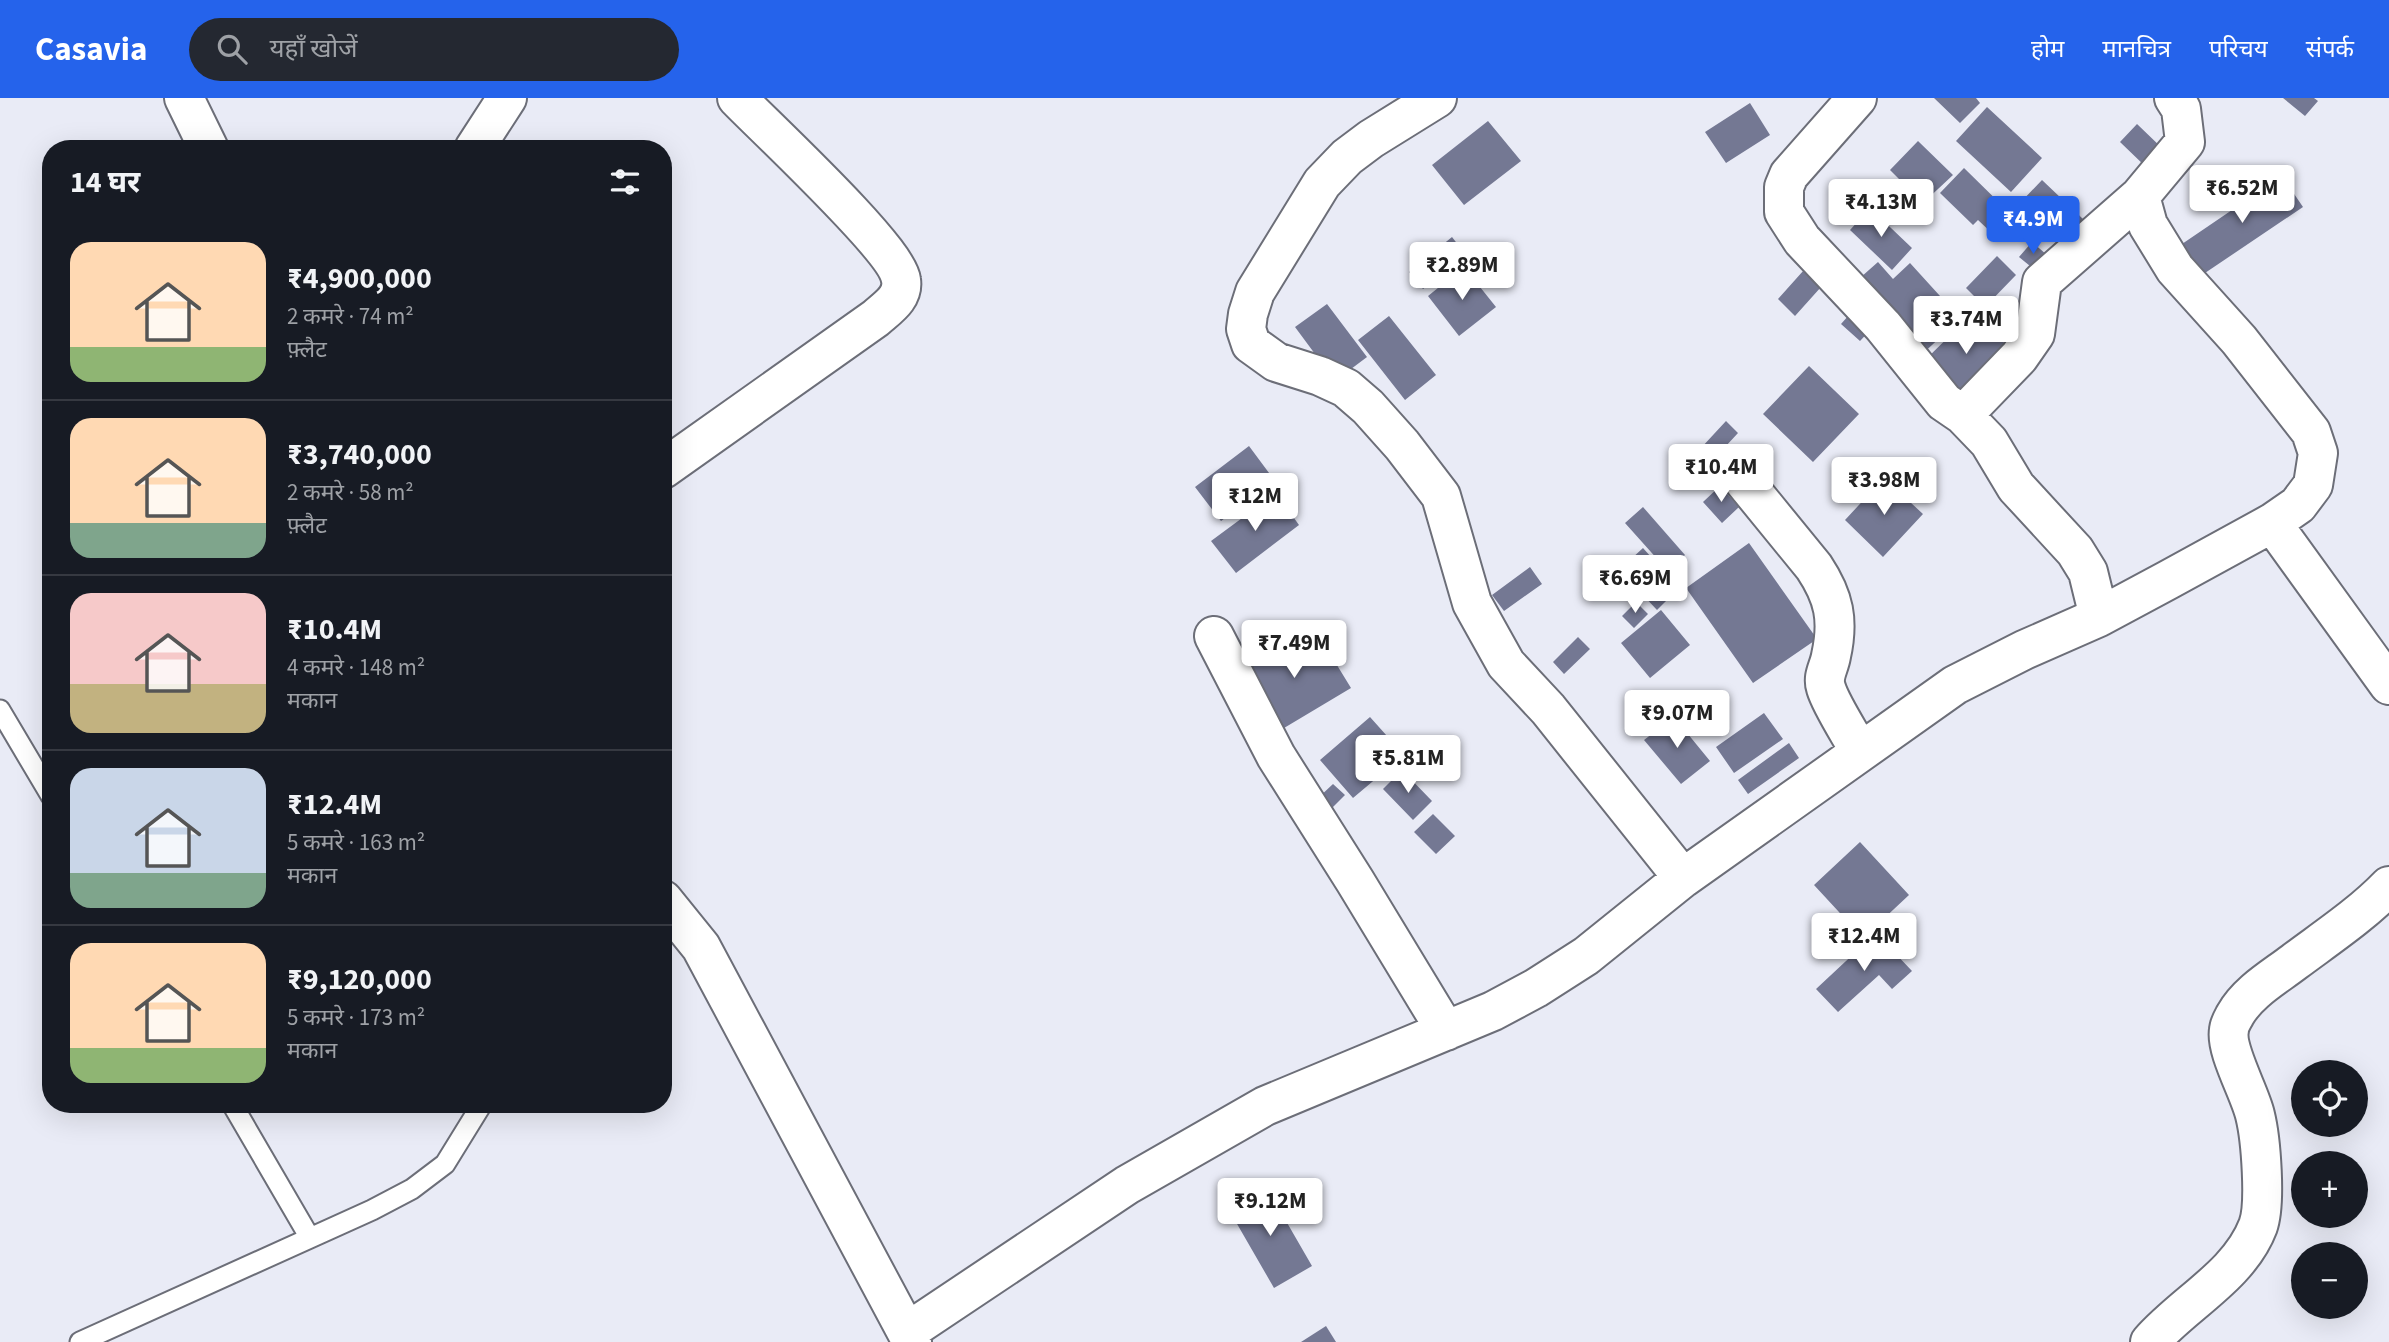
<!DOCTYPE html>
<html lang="hi">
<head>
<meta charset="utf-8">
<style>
	:root { --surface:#171b24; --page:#242831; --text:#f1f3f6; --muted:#9ea1a6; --line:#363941; --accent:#2563eb }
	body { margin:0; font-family:"Source Sans 3","Noto Sans Devanagari",sans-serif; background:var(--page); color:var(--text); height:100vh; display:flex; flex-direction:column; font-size:26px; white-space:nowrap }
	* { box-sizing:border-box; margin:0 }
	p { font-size:23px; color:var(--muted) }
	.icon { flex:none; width:38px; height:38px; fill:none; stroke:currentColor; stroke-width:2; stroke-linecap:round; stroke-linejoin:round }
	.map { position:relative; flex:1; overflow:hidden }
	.side { position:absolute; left:42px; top:42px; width:630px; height:973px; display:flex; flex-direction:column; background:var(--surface); border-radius:28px; box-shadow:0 7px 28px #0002 }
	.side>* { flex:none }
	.controls { position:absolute; left:2291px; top:962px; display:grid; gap:14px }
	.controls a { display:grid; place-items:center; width:77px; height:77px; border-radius:50%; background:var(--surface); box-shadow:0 7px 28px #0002; font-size:35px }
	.price { position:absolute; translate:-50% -60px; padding:0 16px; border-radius:7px; background:#fff; color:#222; font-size:23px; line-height:46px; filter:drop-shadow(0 2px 4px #0008) }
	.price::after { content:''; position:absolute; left:50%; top:42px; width:21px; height:16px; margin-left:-10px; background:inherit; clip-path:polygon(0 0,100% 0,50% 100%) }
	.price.current { background:var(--accent); color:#fff }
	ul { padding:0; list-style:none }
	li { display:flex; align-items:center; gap:21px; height:175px; padding:0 28px }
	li+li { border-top:2px solid var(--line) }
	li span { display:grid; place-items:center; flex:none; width:196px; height:140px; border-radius:21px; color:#555 }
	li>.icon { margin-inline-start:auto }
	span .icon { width:84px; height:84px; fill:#fffc; stroke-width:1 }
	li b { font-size:30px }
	h2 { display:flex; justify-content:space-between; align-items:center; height:84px; padding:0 28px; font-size:30px }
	header { display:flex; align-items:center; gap:42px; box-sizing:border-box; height:98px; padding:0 35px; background:var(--accent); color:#fff }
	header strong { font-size:33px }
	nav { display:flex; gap:38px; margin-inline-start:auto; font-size:24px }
	.search { width:490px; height:63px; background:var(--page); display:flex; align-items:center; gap:18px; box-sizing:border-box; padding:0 24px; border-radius:38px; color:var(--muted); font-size:26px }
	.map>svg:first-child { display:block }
	.building { fill:#747893 }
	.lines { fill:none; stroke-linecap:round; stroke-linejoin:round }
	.lane-casing { stroke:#6c6e78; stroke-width:23 }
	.street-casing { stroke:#6c6e78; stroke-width:42 }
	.lane { stroke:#fff; stroke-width:19 }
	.street { stroke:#fff; stroke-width:38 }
</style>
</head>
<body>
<header>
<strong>Casavia</strong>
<div class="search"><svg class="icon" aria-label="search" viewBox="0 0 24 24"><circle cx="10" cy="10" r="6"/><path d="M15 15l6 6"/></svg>यहाँ खोजें</div>
<nav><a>होम</a><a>मानचित्र</a><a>परिचय</a><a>संपर्क</a></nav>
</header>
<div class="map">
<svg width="2389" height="1244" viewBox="0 0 2389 1244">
	<rect width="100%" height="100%" fill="#e9ebf6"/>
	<path class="building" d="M 1934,0 L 1976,0 L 1980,5 L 1960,25 Z
		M 2283,0 L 2314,0 L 2318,3 L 2305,18 Z
		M 1750,5 L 1770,37 L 1726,65 L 1705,34 Z
		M 1987,9 L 2042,60 L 2011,94 L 1956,43 Z
		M 1488,23 L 1521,63 L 1464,107 L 1432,67 Z
		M 2137,26 L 2163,51 L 2146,69 L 2120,44 Z
		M 1918,43 L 1953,77 L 1923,105 L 1890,72 Z
		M 1964,70 L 2015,120 L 1996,139 L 1978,122 L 1973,127 L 1940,95 Z
		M 2282,78 L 2303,109 L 2202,177 L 2182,146 Z
		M 2042,82 L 2083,121 L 2061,144 L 2020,105 Z
		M 1870,110 L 1912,150 L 1892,172 L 1850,132 Z
		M 1452,139 L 1466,157 L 1423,191 L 1409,174 Z
		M 2032,144 L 2047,157 L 2035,172 L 2019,159 Z
		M 1997,158 L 2016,177 L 1985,209 L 1966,190 Z
		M 1812,163 L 1830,179 L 1795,218 L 1778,201 Z
		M 1878,164 L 1893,181 L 1910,165 L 1950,209 L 1935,223 L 1946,234 L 1918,260 L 1852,187 Z
		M 1464,169 L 1496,209 L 1459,238 L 1428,198 Z
		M 1327,206 L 1367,259 L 1335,283 L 1295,229 Z
		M 1857,208 L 1876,226 L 1860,243 L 1841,226 Z
		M 1974,214 L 2010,251 L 1957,302 L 1922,265 Z
		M 1389,218 L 1436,277 L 1405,302 L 1358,242 Z
		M 1809,268 L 1859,316 L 1813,364 L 1763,316 Z
		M 1726,323 L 1738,335 L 1713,362 L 1701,350 Z
		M 1249,348 L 1275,383 L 1221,423 L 1195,389 Z
		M 1884,380 L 1923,416 L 1883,459 L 1845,422 Z
		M 1720,388 L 1739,409 L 1722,425 L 1703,404 Z
		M 1276,395 L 1299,427 L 1236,475 L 1211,443 Z
		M 1643,409 L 1685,457 L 1668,473 L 1625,425 Z
		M 1749,445 L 1817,541 L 1753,585 L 1686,490 Z
		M 1643,450 L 1659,468 L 1634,491 L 1618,473 Z
		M 1530,469 L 1542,486 L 1504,513 L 1492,497 Z
		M 1664,474 L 1679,490 L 1657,512 L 1642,496 Z
		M 1636,504 L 1648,516 L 1634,530 L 1622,518 Z
		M 1661,512 L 1690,547 L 1650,580 L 1621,545 Z
		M 1313,528 L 1351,590 L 1274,636 L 1236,574 Z
		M 1578,539 L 1590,551 L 1564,576 L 1553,564 Z
		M 1764,615 L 1783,641 L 1734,675 L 1716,649 Z
		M 1370,619 L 1404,657 L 1353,700 L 1320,662 Z
		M 1674,619 L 1710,663 L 1681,686 L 1644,642 Z
		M 1789,645 L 1799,660 L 1748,696 L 1738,682 Z
		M 1402,672 L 1432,703 L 1413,722 L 1383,691 Z
		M 1333,686 L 1345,697 L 1329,713 L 1317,701 Z
		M 1433,716 L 1455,738 L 1436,756 L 1414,734 Z
		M 1860,744 L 1909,797 L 1863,840 L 1814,787 Z
		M 1876,835 L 1912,873 L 1892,891 L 1879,877 L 1838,914 L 1816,891 Z
		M 1267,1090 L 1312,1168 L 1274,1190 L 1229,1112 Z
		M 1326,1228 L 1336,1244 L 1301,1244 Z"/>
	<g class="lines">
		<defs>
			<path id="lane" d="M 0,612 L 51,698
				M 232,1006 L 310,1140
				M 80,1244 L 372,1112 L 412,1091 L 445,1066 L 482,1006"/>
			<path id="street" d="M 184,0 L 209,51
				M 1437,0 L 1371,41 L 1347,59 L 1322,85 L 1255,194 L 1248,216 L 1246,231 L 1251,246 L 1276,264 L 1320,278 L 1346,290 L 1368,309 L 1402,347 L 1441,398 L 1472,505 L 1506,566 L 1548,611 L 1683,780
				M 1857,0 L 1789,77 L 1784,89 L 1784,114 L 1802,142 L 1883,228 L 1944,304 L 1963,317
				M 474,51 L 507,0
				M 663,371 L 876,220 C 887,210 904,200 901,182 C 897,151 766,30 737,0
				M 1734,371 L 1814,469 C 1834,499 1839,522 1831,558 C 1829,570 1822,578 1826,590 C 1831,607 1851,637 1860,654
				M 2272,425 L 2389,587
				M 2099,519 L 2088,474 L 2075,453 L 2016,389 L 1989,344 L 1963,317 L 2019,259 L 2035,236 L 2042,184 L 2140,98
				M 1214,538 L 1276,658 L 1355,783 L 1446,933
				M 663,802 L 701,849 L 912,1244
				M 907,1234 L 1127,1087 L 1265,1008 L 1493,913 L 1536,890 L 1586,858 L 1683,780 L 1955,587 L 2024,552 L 2099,519 L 2168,482 L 2272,425 L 2298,407 L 2313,387 L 2318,355 L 2311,334 L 2239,242 L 2175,171 L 2148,127 L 2140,98 L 2185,44 L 2181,11 L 2174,0
				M 2150,1244 C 2184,1205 2239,1178 2258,1128 C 2266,1106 2261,1041 2255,1017 C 2250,995 2225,952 2229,932 C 2229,927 2233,921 2235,917 C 2248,894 2273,880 2294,864 C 2326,840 2361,817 2389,788"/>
		</defs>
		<use href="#lane" class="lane-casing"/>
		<use href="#street" class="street-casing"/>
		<use href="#lane" class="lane"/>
		<use href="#street" class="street"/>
	</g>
</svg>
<div class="controls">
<a><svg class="icon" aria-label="locate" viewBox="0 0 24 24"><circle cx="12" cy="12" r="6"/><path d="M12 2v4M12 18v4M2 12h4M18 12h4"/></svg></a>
<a>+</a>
<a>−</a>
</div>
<b class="price" style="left:2242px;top:127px">₹6.52M</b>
<b class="price" style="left:1881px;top:141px">₹4.13M</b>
<b class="price current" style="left:2033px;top:158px">₹4.9M</b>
<b class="price" style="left:1462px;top:204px">₹2.89M</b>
<b class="price" style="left:1966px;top:258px">₹3.74M</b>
<b class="price" style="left:1721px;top:406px">₹10.4M</b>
<b class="price" style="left:1884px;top:419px">₹3.98M</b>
<b class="price" style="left:1255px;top:435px">₹12M</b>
<b class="price" style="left:1635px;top:517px">₹6.69M</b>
<b class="price" style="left:1294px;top:582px">₹7.49M</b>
<b class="price" style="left:1677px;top:652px">₹9.07M</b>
<b class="price" style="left:1408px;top:697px">₹5.81M</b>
<b class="price" style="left:1864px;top:875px">₹12.4M</b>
<b class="price" style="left:1270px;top:1140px">₹9.12M</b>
<section class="side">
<h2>14 घर<svg class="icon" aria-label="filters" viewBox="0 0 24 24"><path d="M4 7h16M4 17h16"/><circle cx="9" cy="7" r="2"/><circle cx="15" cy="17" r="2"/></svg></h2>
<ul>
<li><span style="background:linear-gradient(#ffd9b3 75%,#8fb573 0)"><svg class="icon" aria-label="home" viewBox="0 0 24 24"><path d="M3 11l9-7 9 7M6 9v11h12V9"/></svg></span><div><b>₹4,900,000</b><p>2 कमरे · 74 m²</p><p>फ़्लैट</p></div></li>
<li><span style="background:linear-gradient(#ffd9b3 75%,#7fa58c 0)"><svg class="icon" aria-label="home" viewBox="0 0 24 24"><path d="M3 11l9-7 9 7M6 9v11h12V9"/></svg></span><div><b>₹3,740,000</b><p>2 कमरे · 58 m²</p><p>फ़्लैट</p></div></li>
<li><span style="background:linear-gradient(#f6c9c9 65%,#c2b280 0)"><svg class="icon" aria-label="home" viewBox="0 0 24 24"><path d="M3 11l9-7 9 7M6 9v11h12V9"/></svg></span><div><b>₹10.4M</b><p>4 कमरे · 148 m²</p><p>मकान</p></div></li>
<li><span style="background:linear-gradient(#c9d6e8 75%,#7fa58c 0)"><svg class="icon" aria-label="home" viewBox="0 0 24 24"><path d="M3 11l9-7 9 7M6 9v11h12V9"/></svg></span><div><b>₹12.4M</b><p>5 कमरे · 163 m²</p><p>मकान</p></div></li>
<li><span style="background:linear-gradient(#ffd9b3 75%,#8fb573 0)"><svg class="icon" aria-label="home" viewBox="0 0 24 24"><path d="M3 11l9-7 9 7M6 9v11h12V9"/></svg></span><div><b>₹9,120,000</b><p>5 कमरे · 173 m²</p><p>मकान</p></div></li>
</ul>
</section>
</div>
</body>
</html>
